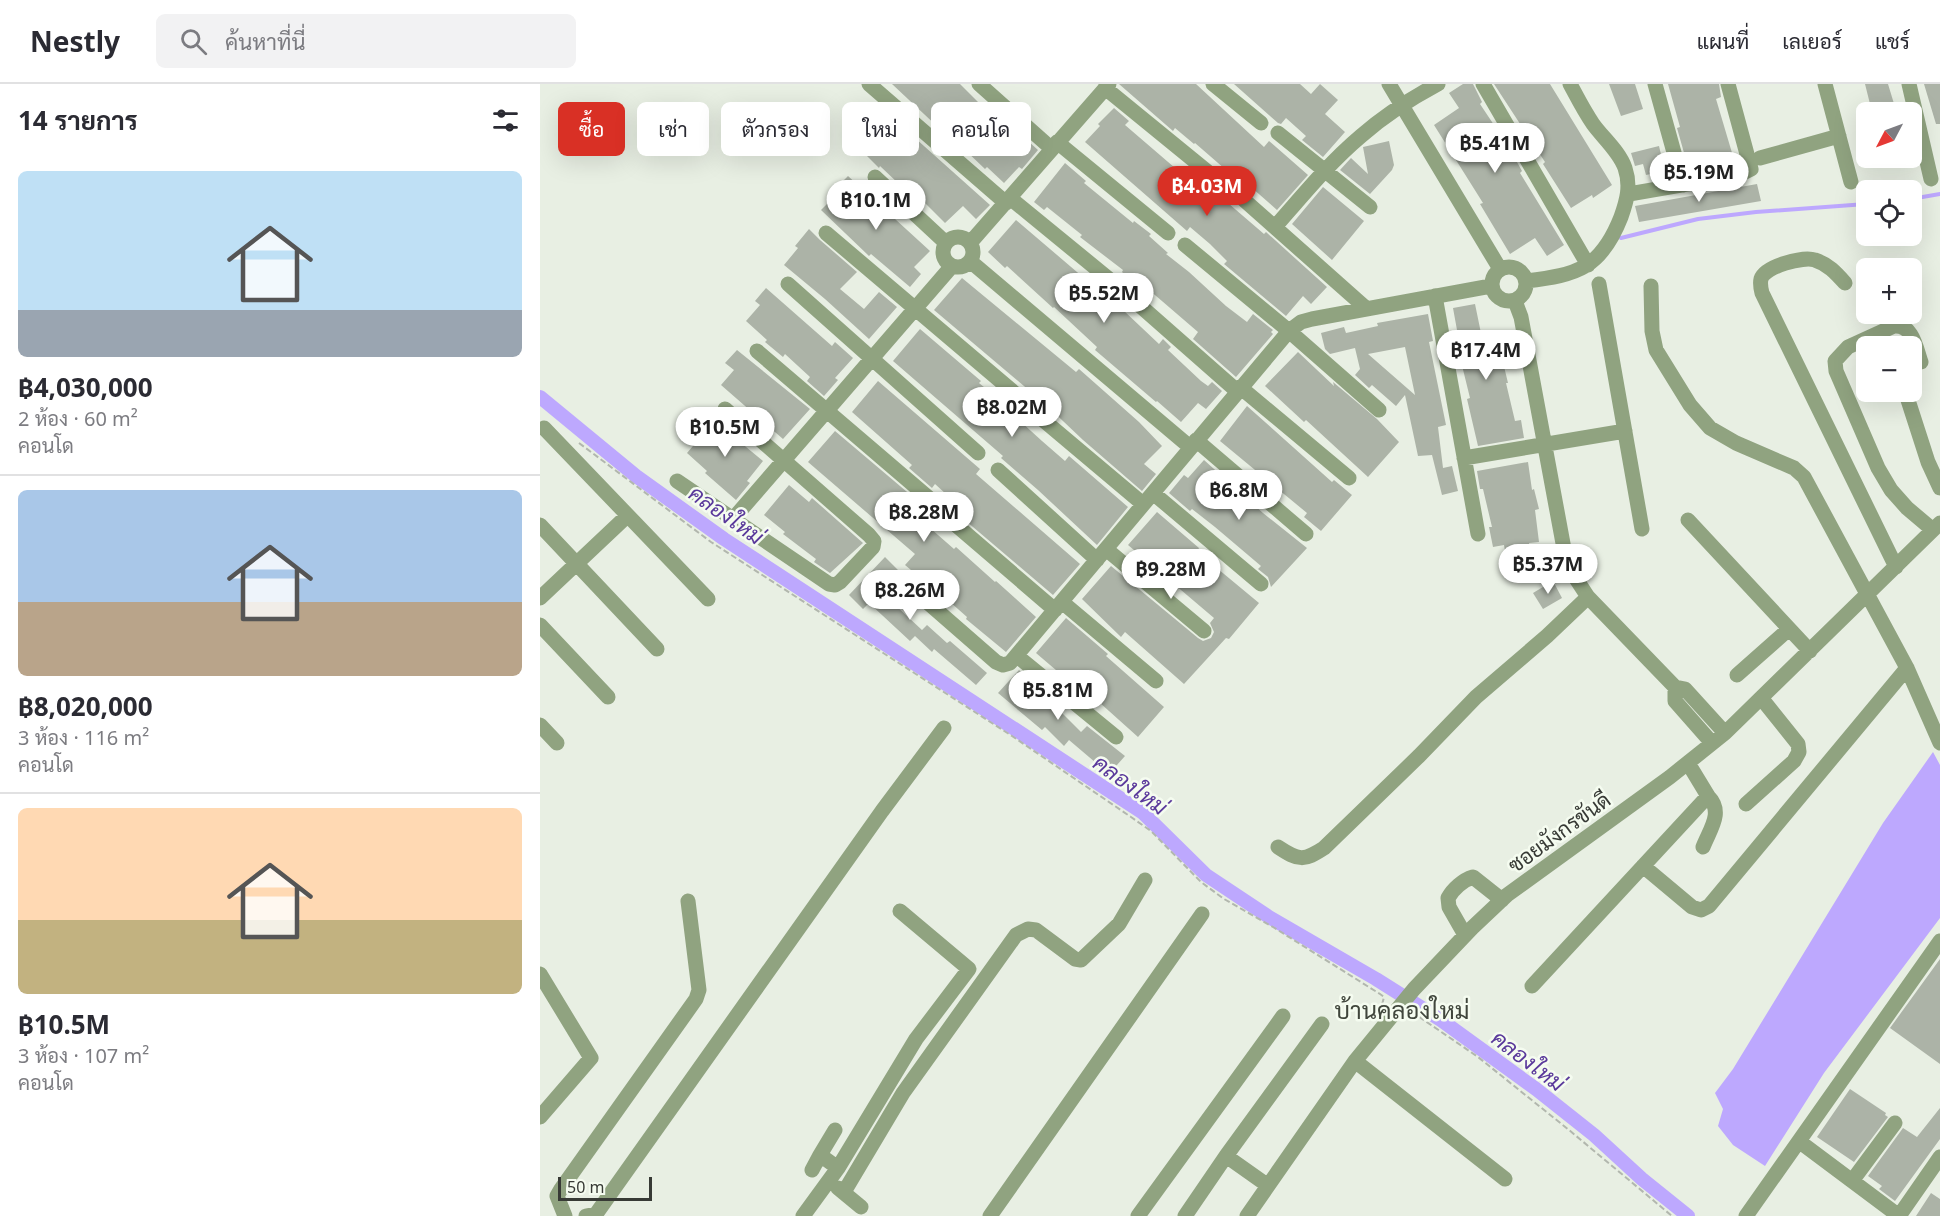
<!DOCTYPE html>
<html lang="th">
<head>
<meta charset="utf-8">
<style>
	:root { --surface:#fff; --page:#f2f2f3; --text:#2b2b33; --muted:#7c7c81; --line:#e1e1e2; --accent:#d93025 }
	body { margin:0; font-family:"Noto Sans",Sarabun,sans-serif; background:var(--page); color:var(--text); height:100vh; display:flex; flex-direction:column; font-size:22px; white-space:nowrap }
	* { box-sizing:border-box; margin:0 }
	p { font-size:20px; color:var(--muted) }
	.icon { flex:none; width:33px; height:33px; fill:none; stroke:currentColor; stroke-width:2; stroke-linecap:round; stroke-linejoin:round }
	.map { position:relative; flex:1; overflow:hidden }
	.drawer { display:flex; flex-direction:column; background:var(--surface); width:540px }
	.drawer>* { flex:none }
	.banner { position:absolute; left:18px; top:18px; width:570px; height:54px; display:flex; gap:12px }
	.needle { width:39px; rotate:229deg }
	.buttons { position:absolute; left:1316px; top:18px; display:grid; gap:12px }
	.buttons a { display:grid; place-items:center; width:66px; height:66px; border-radius:9px; background:var(--surface); box-shadow:0 6px 24px #0002; font-size:30px }
	.scale { position:absolute; left:18px; bottom:15px; width:94px; box-sizing:border-box; padding-left:6px; border:3px solid #373a35; border-top:0; font-size:16px; line-height:21px; white-space:nowrap; color:#373a35; -webkit-text-stroke:4px #f5fcf0; paint-order:stroke }
	.price { position:absolute; translate:-50% -51px; padding:0 14px; border-radius:21px; background:#fff; color:#222; font-size:20px; line-height:39px; filter:drop-shadow(0 2px 3px #0008) }
	.price::after { content:''; position:absolute; left:50%; top:36px; width:18px; height:14px; margin-left:-9px; background:inherit; clip-path:polygon(0 0,100% 0,50% 100%) }
	.price.selected { background:var(--accent); color:#fff }
	ul { padding:0; list-style:none }
	li { display:grid; align-content:center; gap:12px; height:318px; padding:0 18px }
	li+li { border-top:2px solid var(--line) }
	li span { display:grid; place-items:center; height:186px; border-radius:9px; color:#555 }
	li>.icon { margin-inline-start:auto }
	span .icon { width:108px; height:108px; fill:#fffc; stroke-width:1 }
	li b { font-size:26px }
	h2 { display:flex; justify-content:space-between; align-items:center; height:72px; padding:0 18px; font-size:26px }
	.tag { padding:0 21px; border-radius:9px; background:var(--surface); box-shadow:0 6px 24px #0002; font-size:21px; line-height:54px }
	.tag.selected { background:var(--accent); color:#fff }
	header { display:flex; align-items:center; gap:36px; box-sizing:border-box; height:84px; padding:0 30px; background:var(--surface); border-bottom:2px solid var(--line) }
	header strong { font-size:28px }
	nav { display:flex; gap:33px; margin-inline-start:auto; font-size:21px }
	.search { width:420px; height:54px; background:var(--page); display:flex; align-items:center; gap:15px; box-sizing:border-box; padding:0 21px; border-radius:9px; color:var(--muted); font-size:22px }
	main { display:flex; flex:1; min-height:0 }
	.map>svg:first-child { display:block }
	.water { fill:#bda8fe }
	.lines { fill:none; stroke-linecap:round; stroke-linejoin:round }
	.stream { stroke:#bda8fe; stroke-width:4 }
	.canal { stroke:#bda8fe; stroke-width:14 }
	.building { fill:#acb3a7; fill-rule:evenodd }
	.path { stroke:#b2b7ae; stroke-width:2; stroke-dasharray:6 3; stroke-linecap:butt }
	.minor { stroke:#90a380; stroke-width:15 }
	.labels { text-anchor:middle; dominant-baseline:central; stroke-width:5; stroke-linejoin:round; paint-order:stroke }
	.street-label { font-size:21px; fill:#373a35; stroke:#f5fcf0 }
	.water-label { font-size:22px; font-style:italic; fill:#5a399b; stroke:#f5fcf0 }
	.quarter-label { font-size:24px; fill:#40463c; stroke:#f5fcf0 }
</style>
</head>
<body>
<header>
<strong>Nestly</strong>
<div class="search"><svg class="icon" aria-label="search" viewBox="0 0 24 24"><circle cx="10" cy="10" r="6"/><path d="M15 15l6 6"/></svg>ค้นหาที่นี่</div>
<nav><a>แผนที่</a><a>เลเยอร์</a><a>แชร์</a></nav>
</header>
<main>
<section class="drawer">
<h2>14 รายการ<svg class="icon" aria-label="filters" viewBox="0 0 24 24"><path d="M4 7h16M4 17h16"/><circle cx="9" cy="7" r="2"/><circle cx="15" cy="17" r="2"/></svg></h2>
<ul>
<li><span style="background:linear-gradient(#bfe0f5 75%,#9aa5b1 0)"><svg class="icon" aria-label="home" viewBox="0 0 24 24"><path d="M3 11l9-7 9 7M6 9v11h12V9"/></svg></span><div><b>฿4,030,000</b><p>2 ห้อง · 60 m²</p><p>คอนโด</p></div></li>
<li><span style="background:linear-gradient(#a9c7e8 60%,#b9a48a 0)"><svg class="icon" aria-label="home" viewBox="0 0 24 24"><path d="M3 11l9-7 9 7M6 9v11h12V9"/></svg></span><div><b>฿8,020,000</b><p>3 ห้อง · 116 m²</p><p>คอนโด</p></div></li>
<li><span style="background:linear-gradient(#ffd9b3 60%,#c2b280 0)"><svg class="icon" aria-label="home" viewBox="0 0 24 24"><path d="M3 11l9-7 9 7M6 9v11h12V9"/></svg></span><div><b>฿10.5M</b><p>3 ห้อง · 107 m²</p><p>คอนโด</p></div></li>
</ul>
</section>
<div class="map">
<svg width="1400" height="1132" viewBox="0 0 1400 1132">
	<rect width="100%" height="100%" fill="#e8efe3"/>
	<path class="water" d="M 1393,668 L 1400,681 L 1400,834 L 1284,989 L 1225,1082 L 1193,1061 L 1178,1042 L 1183,1025 L 1175,1009 L 1193,985 L 1343,739 Z"/>
	<g class="lines">
		<path class="stream" d="M 1371,115 L 1400,110
			M 1081,154 L 1158,135 L 1216,128 L 1326,120"/>
		<path class="canal" d="M 0,313 L 96,392 L 184,455 L 603,729 L 666,791 L 729,833 L 836,895 L 901,936 L 996,1005 L 1054,1051 L 1102,1095 L 1148,1132"/>
	</g>
	<path class="building" d="M 352,0 L 420,0 L 446,26 L 468,43 L 470,41 L 498,66 L 482,85 L 479,83 L 464,99 L 447,83 L 445,85 L 402,44 L 401,46 Z
		M 579,0 L 656,0 L 724,63 L 729,57 L 768,91 L 737,126 L 695,89 L 693,92 L 655,59 L 654,60 L 635,44 L 633,47 Z
		M 694,0 L 760,0 L 771,10 L 780,0 L 798,16 L 785,30 L 805,48 L 783,73 L 762,56 L 766,52 L 746,34 L 741,40 L 738,39 Z
		M 923,0 L 933,0 L 942,18 L 940,20 L 968,62 L 982,87 L 980,89 L 1024,161 L 1007,172 L 995,154 L 970,170 L 940,120 L 943,119 L 894,41 L 919,24 L 909,9 Z
		M 954,0 L 1010,0 L 1072,101 L 1053,114 L 1052,111 L 1031,124 L 1003,80 L 1005,78 Z
		M 1069,0 L 1095,0 L 1103,25 L 1081,32 Z
		M 1128,0 L 1179,0 L 1181,13 L 1176,15 L 1195,79 L 1150,90 L 1137,44 L 1140,43 Z
		M 1325,0 L 1348,0 L 1355,23 L 1332,28 Z
		M 1384,0 L 1400,0 L 1400,40 L 1396,40 Z
		M 574,24 L 589,37 L 585,41 L 656,102 L 657,100 L 677,117 L 681,113 L 724,150 L 726,148 L 787,203 L 771,220 L 763,212 L 746,232 L 684,180 L 687,177 L 670,160 L 650,143 L 647,147 L 545,58 L 560,42 L 558,40 Z
		M 356,37 L 450,121 L 436,135 L 423,122 L 405,139 L 383,117 L 380,120 L 340,82 L 339,84 L 323,68 Z
		M 849,57 L 854,81 L 852,86 L 830,110 L 800,86 L 811,74 L 828,90 L 823,63 Z
		M 1119,62 L 1125,87 L 1106,91 L 1103,80 L 1095,82 L 1091,69 Z
		M 525,79 L 546,97 L 544,99 L 593,139 L 594,137 L 611,150 L 609,152 L 628,169 L 626,170 L 649,188 L 686,222 L 707,238 L 713,230 L 733,246 L 731,248 L 733,250 L 696,293 L 653,255 L 658,248 L 601,199 L 598,203 L 582,188 L 583,186 L 540,153 L 542,151 L 507,123 L 504,126 L 494,118 Z
		M 308,92 L 390,167 L 374,183 L 381,190 L 370,203 L 331,170 L 329,172 L 281,126 L 297,110 L 294,106 Z
		M 1217,100 L 1221,117 L 1099,138 L 1095,122 Z
		M 783,103 L 824,137 L 792,176 L 752,140 Z
		M 476,136 L 544,194 L 581,228 L 583,226 L 619,260 L 623,255 L 631,263 L 628,266 L 661,297 L 668,302 L 672,298 L 682,307 L 666,325 L 658,319 L 641,338 L 617,317 L 616,318 L 555,266 L 557,263 L 514,223 L 513,224 L 467,182 L 465,184 L 448,168 Z
		M 269,145 L 280,156 L 317,188 L 300,205 L 324,225 L 339,208 L 357,223 L 329,255 L 285,215 L 244,181 L 258,164 L 255,162 Z
		M 422,194 L 536,288 L 539,285 L 599,338 L 622,362 L 604,380 L 616,390 L 602,407 L 543,356 L 504,319 L 394,226 Z
		M 226,204 L 292,262 L 295,258 L 313,274 L 295,294 L 298,296 L 284,312 L 267,297 L 270,293 L 245,270 L 243,273 L 225,258 L 227,256 L 206,237 L 220,221 L 215,217 Z
		M 935,220 L 942,254 L 961,250 L 965,274 L 962,274 L 968,299 L 966,299 L 975,337 L 981,336 L 984,354 L 938,362 L 927,315 L 930,314 L 916,257 L 919,257 L 913,224 Z
		M 888,230 L 893,257 L 889,258 L 906,341 L 898,343 L 903,384 L 912,382 L 918,407 L 902,411 L 892,371 L 878,372 L 865,311 L 856,322 L 832,301 L 829,304 L 815,291 L 820,285 L 815,264 L 790,270 L 785,265 L 781,249 L 804,243 L 806,249 L 838,242 L 837,239 ZM 865,263 L 875,311 L 828,270 Z
		M 380,245 L 441,297 L 439,299 L 482,334 L 480,337 L 502,357 L 525,377 L 529,372 L 588,423 L 557,461 L 498,406 L 461,374 L 463,372 L 353,277 Z
		M 197,266 L 270,325 L 243,355 L 181,301 L 194,286 L 185,279 Z
		M 758,268 L 794,302 L 793,298 L 837,335 L 859,358 L 828,393 L 766,336 L 764,338 L 725,302 Z
		M 338,297 L 440,385 L 436,390 L 540,480 L 513,511 L 413,426 L 418,421 L 395,400 L 392,404 L 369,384 L 372,381 L 312,328 Z
		M 707,322 L 792,398 L 794,396 L 812,411 L 781,447 L 764,433 L 767,429 L 680,357 Z
		M 175,332 L 201,356 L 200,358 L 223,377 L 207,397 L 210,399 L 196,416 L 165,389 L 167,387 L 147,369 L 164,349 L 162,347 Z
		M 295,347 L 399,435 L 390,444 L 414,465 L 416,463 L 455,498 L 456,497 L 496,533 L 466,568 L 426,535 L 427,533 L 384,495 L 383,496 L 365,481 L 375,470 L 268,378 Z
		M 664,376 L 723,429 L 767,464 L 731,503 L 728,493 L 718,485 L 721,482 L 675,443 L 652,425 L 650,427 L 629,409 L 644,391 L 648,394 Z
		M 988,378 L 992,406 L 994,405 L 999,425 L 995,426 L 999,458 L 989,459 L 994,486 L 969,491 L 964,461 L 953,463 L 949,443 L 952,443 L 943,405 L 940,405 L 937,387 Z
		M 249,401 L 269,418 L 272,414 L 323,459 L 290,489 L 274,478 L 276,475 L 243,450 L 245,448 L 224,431 Z
		M 617,428 L 659,464 L 658,466 L 679,484 L 678,485 L 719,519 L 689,555 L 686,554 L 644,600 L 585,548 L 581,553 L 542,515 L 571,482 L 658,554 L 663,557 L 671,554 L 674,548 L 670,539 L 674,534 L 588,461 Z
		M 345,473 L 359,487 L 339,506 L 382,546 L 387,541 L 407,559 L 410,557 L 447,589 L 436,601 L 394,565 L 392,568 L 375,552 L 370,557 L 329,519 L 323,525 L 309,511 Z
		M 1013,497 L 1022,514 L 1003,525 L 993,509 Z
		M 526,534 L 568,570 L 566,572 L 624,623 L 598,653 L 540,601 L 537,604 L 496,569 Z
		M 479,586 L 523,624 L 520,627 L 541,648 L 547,642 L 585,672 L 569,690 L 529,656 L 524,662 L 505,643 L 502,646 L 458,609 Z
		M 1400,875 L 1400,980 L 1350,944 Z
		M 1310,1005 L 1346,1029 L 1345,1031 L 1348,1033 L 1314,1078 L 1277,1053 Z
		M 1400,1024 L 1400,1055 L 1355,1117 L 1339,1105 L 1342,1102 L 1328,1092 L 1363,1044 L 1377,1053 Z
		M 1391,1109 L 1400,1115 L 1400,1132 L 1376,1132 Z"/>
	<g class="lines">
		<path class="path" d="M 39,359 L 171,458 L 472,652 L 591,733 L 611,747 L 661,798 L 684,815 L 733,843 L 840,910 L 844,913 L 842,921
			M 871,931 L 875,930 L 938,973 L 1029,1046 L 1132,1132"/>
		<path class="minor" d="M 329,0 L 466,119
			M 439,0 L 512,65
			M 673,0 L 721,39
			M 849,0 L 960,185
			M 943,0 L 1048,181
			M 1115,0 L 1143,101
			M 1285,0 L 1311,98
			M 1369,0 L 1391,95
			M 565,4 L 679,97
			M 738,49 L 830,123
			M 517,58 L 628,149
			M 1220,74 L 1299,52
			M 335,93 L 406,159
			M 695,108 L 827,225
			M 1089,110 L 1199,91 L 1211,85 L 1188,0
			M 470,114 L 580,204
			M 735,143 C 762,112 789,79 821,52 C 845,31 870,15 898,0
			M 286,149 L 484,317
			M403 168a15 15 0 1 1 30 0a15 15 0 1 1-30 0Z
			M 430,159 L 569,0
			M 645,161 L 749,247 L 839,326
			M 430,177 L 650,363
			M952 200a17 17 0 1 1 34 0a17 17 0 1 1-34 0Z
			M 986,197 C 1038,191 1061,184 1081,133 C 1087,116 1091,102 1085,84 C 1079,67 1063,54 1053,40 C 1044,27 1037,13 1030,0
			M 1305,199 C 1296,189 1288,180 1275,176 C 1264,172 1225,182 1221,195 C 1220,199 1221,205 1222,209 L 1356,483
			M 248,200 L 438,369
			M 1059,200 L 1102,445
			M 1111,202 L 1112,247 L 1116,266 L 1150,321 L 1170,344 L 1196,359 L 1254,384 L 1264,393 L 1367,584 L 1400,659
			M 895,212 L 938,450
			M 975,217 L 981,233 L 1027,481 L 1048,513 L 1135,603 L 1145,605 L 1185,649
			M 597,219 L 697,307
			M 217,267 L 390,415
			M 1381,278 C 1376,264 1373,240 1354,242 L 1308,263 L 1295,277 L 1296,287 L 1338,384 L 1351,406 L 1367,424 L 1393,446
			M 700,303 L 809,394
			M 1367,313 L 1388,378 L 1400,404
			M 502,335 L 603,420
			M 4,344 L 168,515
			M 656,356 L 766,450
			M 924,374 L 1085,347
			M 458,386 L 557,476
			M 137,397 L 289,500 L 295,501 L 300,498 L 333,463 L 334,457 L 329,451 L 185,325
			M 613,409 L 721,500
			M 193,435 L 412,182
			M 409,435 L 515,526
			M 1148,436 L 1270,567
			M 0,441 L 117,565
			M 566,465 L 664,547
			M 362,496 L 456,578 L 463,581 L 470,579 L 749,247 L 761,238 L 772,235 L 951,202
			M 0,514 L 87,432
			M 522,518 L 616,597
			M 0,541 L 68,613
			M 477,572 L 576,653
			M 1197,591 L 1249,545
			M 1135,603 L 1135,617 L 1172,659
			M 0,641 L 17,659
			M 1206,720 L 1254,677 L 1259,668 L 1258,660 L 1222,615
			M 738,763 C 759,777 764,777 784,764 L 879,672 L 936,613 L 1007,552 L 1048,513
			M 1163,763 C 1170,745 1184,728 1168,712
			M 1103,782 L 1152,823 L 1161,826 L 1169,822 L 1367,584
			M 925,851 L 909,823 L 908,814 C 913,805 923,796 933,793 L 962,816
			M 0,890 L 51,974 L 0,1033
			M 992,902 L 1168,712 L 1148,679
			M 815,977 L 965,1095
			M 295,1046 L 280,1071 L 298,1084
			M 1260,1058 L 1359,1132
			M 686,1072 L 727,1101
			M 272,1086 L 280,1071
			M 1312,1097 L 1355,1039
			M 298,1104 L 321,1123
			M 304,1108 L 363,1009 L 476,851 L 488,845 L 496,846 L 535,875 L 541,876 L 579,840 L 605,796
			M 25,1132 L 17,1112 L 21,1105 L 156,915 L 159,906 L 148,817
			M 46,1132 L 56,1130 L 342,727 L 404,644
			M 263,1132 L 298,1084 L 376,955 L 429,885 L 360,827
			M 450,1132 L 662,830
			M 598,1132 L 743,932
			M 645,1132 L 686,1072 L 782,940
			M 707,1132 L 815,977 L 874,905 L 932,844 L 967,811 L 1130,693 L 1185,649 L 1400,439
			M 1206,1132 L 1400,857
			M 1359,1132 L 1400,1073"/>
	</g>
	<g class="labels">
		<g class="street-label">
			<text transform="translate(1019 748) rotate(-36)">ซอยมังกรขันดี</text>
		</g>
		<g class="water-label">
			<text transform="translate(187 430) rotate(35)">คลองใหม่</text>
			<text transform="translate(591 700) rotate(36)">คลองใหม่</text>
			<text transform="translate(989 976) rotate(37)">คลองใหม่</text>
		</g>
		<g class="quarter-label">
			<text x="862" y="925">บ้านคลองใหม่</text>
		</g>
	</g>
</svg>
<div class="buttons">
<a><svg class="needle" viewBox="-14 -14 28 28"><path d="M0-13l5 13h-10z" fill="#e53935"/><path d="M0 13l5-13h-10z" fill="#7c7c81"/></svg></a>
<a><svg class="icon" aria-label="locate" viewBox="0 0 24 24"><circle cx="12" cy="12" r="6"/><path d="M12 2v4M12 18v4M2 12h4M18 12h4"/></svg></a>
<a>+</a>
<a>−</a>
</div>
<div class="scale">50 m</div>
<b class="price" style="left:955px;top:90px">฿5.41M</b>
<b class="price" style="left:1159px;top:119px">฿5.19M</b>
<b class="price selected" style="left:667px;top:133px">฿4.03M</b>
<b class="price" style="left:336px;top:147px">฿10.1M</b>
<b class="price" style="left:564px;top:240px">฿5.52M</b>
<b class="price" style="left:946px;top:297px">฿17.4M</b>
<b class="price" style="left:472px;top:354px">฿8.02M</b>
<b class="price" style="left:185px;top:374px">฿10.5M</b>
<b class="price" style="left:699px;top:437px">฿6.8M</b>
<b class="price" style="left:384px;top:459px">฿8.28M</b>
<b class="price" style="left:1008px;top:511px">฿5.37M</b>
<b class="price" style="left:631px;top:516px">฿9.28M</b>
<b class="price" style="left:370px;top:537px">฿8.26M</b>
<b class="price" style="left:518px;top:637px">฿5.81M</b>
<div class="banner">
<a class="tag selected">ซื้อ</a>
<a class="tag">เช่า</a>
<a class="tag">ตัวกรอง</a>
<a class="tag">ใหม่</a>
<a class="tag">คอนโด</a>
</div>
</div>
</main>
</body>
</html>
